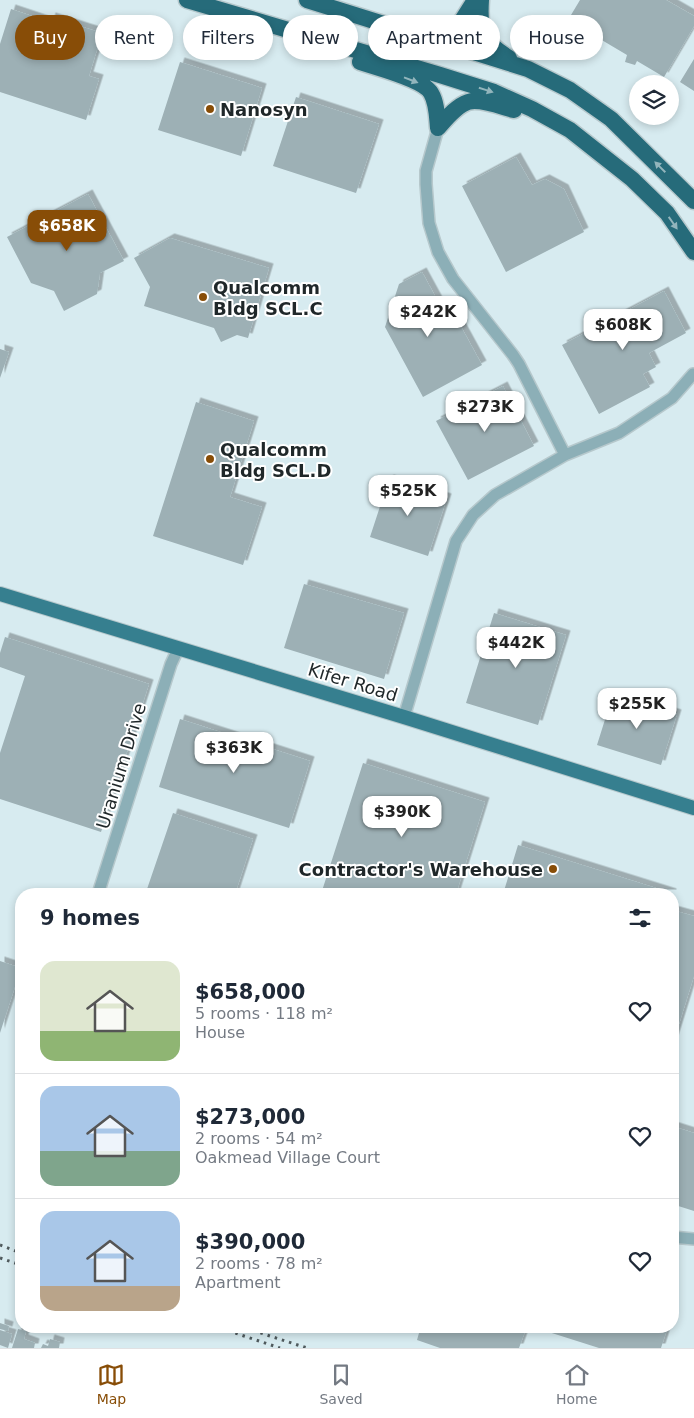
<!DOCTYPE html>
<html lang="en">
<head>
<meta charset="utf-8">
<style>
	:root { --surface:#fff; --page:#f6f6f7; --text:#1f2937; --muted:#747a83; --line:#e0e1e3; --accent:#884d07 }
	body { margin:0; font-family:"DejaVu Sans",sans-serif; background:var(--page); color:var(--text); height:100vh; display:flex; flex-direction:column; font-size:19px; white-space:nowrap }
	* { box-sizing:border-box; margin:0 }
	p { font-size:16px; color:var(--muted) }
	.icon { flex:none; width:28px; height:28px; fill:none; stroke:currentColor; stroke-width:2; stroke-linecap:round; stroke-linejoin:round }
	.map { position:relative; flex:1; overflow:hidden }
	.side { position:absolute; left:15px; top:888px; width:664px; height:445px; display:flex; flex-direction:column; background:var(--surface); border-radius:20px; box-shadow:0 2px 8px #0003 }
	.side>* { flex:none }
	.top-card { position:absolute; left:15px; top:15px; width:665px; height:45px; display:flex; gap:10px }
	.tools { position:absolute; left:629px; top:75px; display:grid; gap:10px }
	.tools a { display:grid; place-items:center; width:50px; height:50px; border-radius:50%; background:var(--surface); box-shadow:0 2px 8px #0003; font-size:25px }
	.price { position:absolute; translate:-50% -42px; padding:0 11px; border-radius:10px; background:#fff; color:#222; font-size:16px; line-height:32px; filter:drop-shadow(0 1px 2px #0008) }
	.price::after { content:''; position:absolute; left:50%; top:30px; width:15px; height:11px; margin-left:-8px; background:inherit; clip-path:polygon(0 0,100% 0,50% 100%) }
	.price.current { background:var(--accent); color:#fff }
	ul { padding:0; list-style:none }
	li { display:flex; align-items:center; gap:15px; height:125px; padding:0 25px }
	li+li { border-top:1px solid var(--line) }
	li span { display:grid; place-items:center; flex:none; width:140px; height:100px; border-radius:15px; color:#555 }
	li>.icon { margin-inline-start:auto }
	span .icon { width:60px; height:60px; fill:#fffc; stroke-width:1 }
	li b { font-size:21px }
	h2 { display:flex; justify-content:space-between; align-items:center; height:60px; padding:0 25px; font-size:21px }
	.pill { padding:0 18px; border-radius:22px; background:var(--surface); box-shadow:0 2px 8px #0003; font-size:18px; line-height:45px }
	.pill.current { background:var(--accent); color:#fff }
	.dock { display:flex; justify-content:space-around; align-items:center; height:70px; border-top:1px solid var(--line); background:var(--surface); font-size:14px; color:var(--muted) }
	.dock a { display:grid; justify-items:center; gap:2px }
	.dock .current { color:var(--accent) }
	.map>svg:first-child { display:block }
	.building { fill:#9db0b5; filter:url(#shadow) }
	.lines { fill:none; stroke-linecap:round; stroke-linejoin:round }
	.minor-casing { stroke:#b6c8cc; stroke-width:14 }
	.major-casing { stroke:#b6c8cc; stroke-width:16 }
	.highway-casing { stroke:#b6c8cc; stroke-width:19 }
	.minor { stroke:#8cafb7; stroke-width:11 }
	.major { stroke:#367f8f; stroke-width:14 }
	.highway { stroke:#266b7a; stroke-width:16 }
	.rail { stroke:#4f5a5d; stroke-width:3; stroke-dasharray:2.5 5; stroke-linecap:butt }
	.oneway { fill:#92b5bc }
	.poi-dot { fill:#884d07; stroke:#fff; stroke-width:2 }
	.labels { text-anchor:middle; dominant-baseline:central; stroke-width:4; stroke-linejoin:round; paint-order:stroke }
	.poi-label { font-size:18px; font-weight:bold; fill:#1f2729; stroke:#fff; text-anchor:start }
	.street-label { font-size:18px; fill:#1f2729; stroke:#fff }
</style>
</head>
<body>
<div class="map">
<svg width="694" height="1348" viewBox="0 0 694 1348">
	<defs>
		<filter id="shadow"><feDropShadow dx="4.5" dy="-4.5" stdDeviation="0" flood-color="#0004"/></filter>
	</defs>
	<rect width="100%" height="100%" fill="#d7ebf0"/>
	<path class="building" d="M 580,0 L 666,0 L 694,16 L 694,26 L 664,77 L 637,61 L 635,65 L 625,62 L 627,55 L 568,20 Z
		M 11,9 L 50,22 L 51,17 L 102,33 L 89,76 L 99,79 L 86,120 L 0,92 L 0,44 Z
		M 694,59 L 694,91 L 680,82 Z
		M 180,62 L 262,88 L 241,156 L 158,130 Z
		M 296,97 L 379,124 L 356,193 L 273,166 Z
		M 516,157 L 532,185 L 545,179 L 564,189 L 584,232 L 506,272 L 462,186 Z
		M 88,194 L 124,261 L 100,273 L 97,294 L 64,311 L 54,291 L 31,283 L 7,237 Z
		M 170,238 L 269,268 L 248,338 L 237,335 L 221,342 L 214,328 L 144,306 L 150,287 L 134,258 Z
		M 422,272 L 452,327 L 459,323 L 482,365 L 423,397 L 385,327 L 399,284 Z
		M 664,291 L 686,333 L 649,353 L 656,367 L 643,374 L 650,387 L 599,414 L 562,345 Z
		M 0,349 L 9,352 L 0,378 Z
		M 503,386 L 534,446 L 468,480 L 436,421 Z
		M 196,402 L 254,421 L 230,497 L 262,507 L 243,565 L 153,536 Z
		M 389,479 L 447,498 L 428,556 L 370,537 Z
		M 304,584 L 404,613 L 384,679 L 284,648 Z
		M 494,613 L 566,635 L 538,725 L 466,703 Z
		M 5,637 L 149,684 L 101,832 L 0,799 L 0,753 L 25,676 L 0,667 L 0,653 Z
		M 613,694 L 677,714 L 661,765 L 597,745 Z
		M 180,719 L 310,761 L 289,828 L 159,787 Z
		M 363,763 L 485,802 L 456,894 L 321,894 Z
		M 173,813 L 253,839 L 235,894 L 151,894 L 146,892 Z
		M 518,845 L 672,893 L 672,894 L 503,894 Z
		M 672,910 L 694,916 L 694,976 L 673,1043 Z
		M 0,961 L 21,968 L 0,1033 Z
		M 672,1126 L 694,1133 L 694,1211 L 672,1204 Z
		M 0,1323 L 9,1326 L 8,1331 L 0,1329 Z
		M 421,1326 L 527,1326 L 519,1348 L 440,1348 L 417,1340 Z
		M 536,1326 L 668,1326 L 661,1348 L 599,1348 L 536,1328 Z
		M 18,1329 L 26,1331 L 24,1339 L 35,1343 L 34,1348 L 12,1348 Z
		M 0,1330 L 12,1334 L 8,1348 L 0,1345 Z
		M 50,1339 L 60,1342 L 59,1348 L 41,1348 L 43,1344 L 48,1346 Z"/>
	<g class="lines">
		<defs>
			<path id="minor" d="M 438,128 L 426,171 L 426,184 L 429,223 L 438,252 L 453,279 L 513,355 L 519,364 L 565,455
				M 404,717 L 456,541 L 473,515 L 495,495 L 565,455 L 619,433 L 672,398 L 693,374
				M 98,894 L 171,664 L 178,649
				M 672,1237 L 694,1239"/>
			<path id="major" d="M 0,594 L 404,717 L 694,808"/>
			<path id="highway" d="M 187,0 L 440,75 L 494,92 L 532,109 L 570,130 L 632,179 L 667,213 L 694,252
				M 307,0 L 528,69 L 570,90 L 611,119 L 694,201
				M 481,0 C 479,31 482,41 509,58
				M 419,34 L 446,29 L 461,22 L 475,0
				M 360,62 C 377,68 423,79 431,93 C 437,103 437,117 438,128
				M 438,128 C 446,119 456,106 468,102 C 480,98 502,107 514,110"/>
		</defs>
		<use href="#minor" class="minor-casing"/>
		<use href="#major" class="major-casing"/>
		<use href="#highway" class="highway-casing"/>
		<use href="#minor" class="minor"/>
		<use href="#major" class="major"/>
		<use href="#highway" class="highway"/>
		<path class="rail" d="M 0,1245 L 21,1253
			M 0,1258 L 21,1265
			M 214,1326 L 280,1348
			M 239,1326 L 307,1348"/>
	</g>
	<defs><path id="oneway-solid" d="M-6-.8H1V-3.2L6.5 0L1 3.2V.8H-6Z" transform="scale(1.25)"/></defs>
	<g class="oneway">
		<use href="#oneway-solid" transform="translate(411 80) rotate(21)"/>
		<use href="#oneway-solid" transform="translate(486 90) rotate(18)"/>
		<use href="#oneway-solid" transform="translate(660 167) rotate(-135)"/>
		<use href="#oneway-solid" transform="translate(673 223) rotate(55)"/>
	</g>
	<g class="poi-dot">
		<circle cx="210" cy="109" r="5"/>
		<circle cx="203" cy="297" r="5"/>
		<circle cx="210" cy="459" r="5"/>
		<circle cx="553" cy="869" r="5"/>
	</g>
	<g class="labels">
		<g class="poi-label">
			<text x="220" y="109">Nanosyn</text>
			<text x="213" y="287">Qualcomm<tspan x="213" dy="21">Bldg SCL.C</tspan></text>
			<text x="220" y="449">Qualcomm<tspan x="220" dy="21">Bldg SCL.D</tspan></text>
			<text x="543" y="869" text-anchor="end">Contractor's Warehouse</text>
		</g>
		<g class="street-label">
			<text transform="translate(353 682) rotate(17)">Kifer Road</text>
			<text transform="translate(121 766) rotate(-73)">Uranium Drive</text>
		</g>
	</g>
</svg>
<div class="tools">
<a><svg class="icon" aria-label="layers" viewBox="0 0 24 24"><path d="M12 4l9 5-9 5-9-5zM3 14l9 5 9-5"/></svg></a>
</div>
<b class="price current" style="left:67px;top:252px">$658K</b>
<b class="price" style="left:428px;top:338px">$242K</b>
<b class="price" style="left:623px;top:351px">$608K</b>
<b class="price" style="left:485px;top:433px">$273K</b>
<b class="price" style="left:408px;top:517px">$525K</b>
<b class="price" style="left:516px;top:669px">$442K</b>
<b class="price" style="left:637px;top:730px">$255K</b>
<b class="price" style="left:234px;top:774px">$363K</b>
<b class="price" style="left:402px;top:838px">$390K</b>
<div class="top-card">
<a class="pill current">Buy</a>
<a class="pill">Rent</a>
<a class="pill">Filters</a>
<a class="pill">New</a>
<a class="pill">Apartment</a>
<a class="pill">House</a>
</div>
<section class="side">
<h2>9 homes<svg class="icon" aria-label="filters" viewBox="0 0 24 24"><path d="M4 7h16M4 17h16"/><circle cx="9" cy="7" r="2"/><circle cx="15" cy="17" r="2"/></svg></h2>
<ul>
<li><span style="background:linear-gradient(#dfe7d0 70%,#8fb573 0)"><svg class="icon" aria-label="home" viewBox="0 0 24 24"><path d="M3 11l9-7 9 7M6 9v11h12V9"/></svg></span><div><b>$658,000</b><p>5 rooms · 118 m²</p><p>House</p></div><svg class="icon" aria-label="heart" viewBox="0 0 24 24"><path d="M12 20l-8-8c-3-5 5-10 8-4 3-6 11-1 8 4z"/></svg></li>
<li><span style="background:linear-gradient(#a9c7e8 65%,#7fa58c 0)"><svg class="icon" aria-label="home" viewBox="0 0 24 24"><path d="M3 11l9-7 9 7M6 9v11h12V9"/></svg></span><div><b>$273,000</b><p>2 rooms · 54 m²</p><p>Oakmead Village Court</p></div><svg class="icon" aria-label="heart" viewBox="0 0 24 24"><path d="M12 20l-8-8c-3-5 5-10 8-4 3-6 11-1 8 4z"/></svg></li>
<li><span style="background:linear-gradient(#a9c7e8 75%,#b9a48a 0)"><svg class="icon" aria-label="home" viewBox="0 0 24 24"><path d="M3 11l9-7 9 7M6 9v11h12V9"/></svg></span><div><b>$390,000</b><p>2 rooms · 78 m²</p><p>Apartment</p></div><svg class="icon" aria-label="heart" viewBox="0 0 24 24"><path d="M12 20l-8-8c-3-5 5-10 8-4 3-6 11-1 8 4z"/></svg></li>
</ul>
</section>
</div>
<nav class="dock">
<a class="current"><svg class="icon" aria-label="map" viewBox="0 0 24 24"><path d="M3 6l6-2 6 2 6-2v14l-6 2-6-2-6 2zM9 4v14M15 6v14"/></svg>Map</a>
<a><svg class="icon" aria-label="saved" viewBox="0 0 24 24"><path d="M7 4h10v16l-5-4-5 4z"/></svg>Saved</a>
<a><svg class="icon" aria-label="home" viewBox="0 0 24 24"><path d="M3 11l9-7 9 7M6 9v11h12V9"/></svg>Home</a>
</nav>
</body>
</html>
